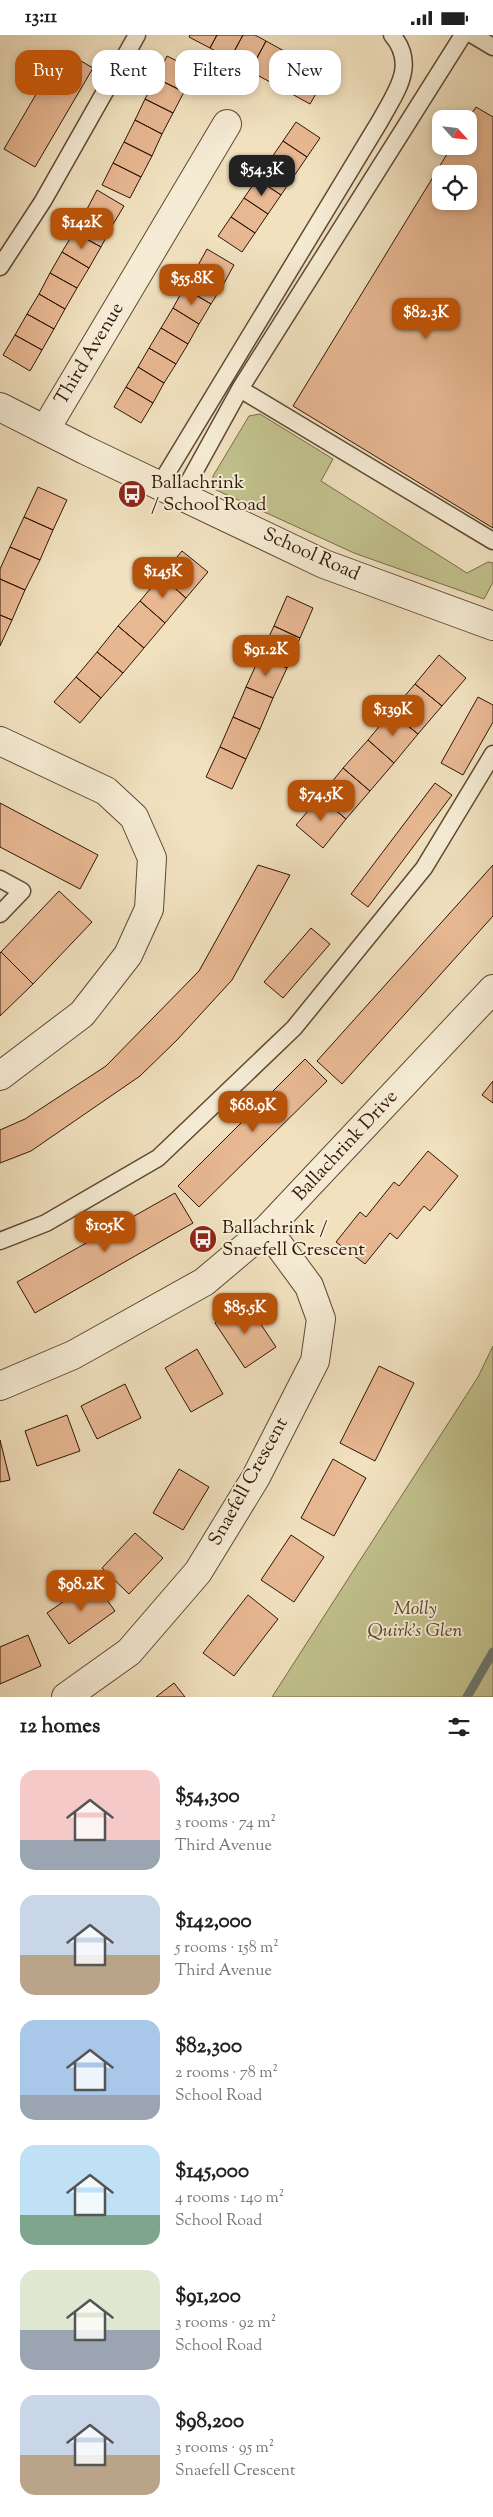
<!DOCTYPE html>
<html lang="en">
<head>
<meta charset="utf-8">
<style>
	:root { --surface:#fff; --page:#f6f6f6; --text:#222; --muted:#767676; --accent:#b45309 }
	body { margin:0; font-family:"Sorts Mill Goudy",serif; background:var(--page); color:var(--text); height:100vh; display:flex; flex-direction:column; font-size:19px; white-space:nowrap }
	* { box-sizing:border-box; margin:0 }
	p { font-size:16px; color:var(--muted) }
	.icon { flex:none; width:28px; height:28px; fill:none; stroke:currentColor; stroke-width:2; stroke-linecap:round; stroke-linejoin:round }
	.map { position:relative; height:1662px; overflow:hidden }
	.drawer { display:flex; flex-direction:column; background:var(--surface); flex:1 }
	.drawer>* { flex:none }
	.hud { position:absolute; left:15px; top:15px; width:464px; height:45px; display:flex; gap:10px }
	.needle { width:32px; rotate:117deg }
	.controls { position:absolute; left:432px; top:75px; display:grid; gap:10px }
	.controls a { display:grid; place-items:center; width:45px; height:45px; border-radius:10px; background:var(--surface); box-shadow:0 2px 8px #0003; font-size:25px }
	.price { position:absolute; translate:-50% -42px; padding:0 11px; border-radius:10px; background:var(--accent); color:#fff; font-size:16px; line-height:32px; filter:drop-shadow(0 1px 2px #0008) }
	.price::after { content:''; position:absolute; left:50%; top:30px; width:15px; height:11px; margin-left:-8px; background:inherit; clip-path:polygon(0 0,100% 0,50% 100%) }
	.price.selected { background:#222; color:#fff }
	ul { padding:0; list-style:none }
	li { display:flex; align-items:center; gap:15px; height:125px; padding:0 20px }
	li span { display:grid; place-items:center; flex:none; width:140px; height:100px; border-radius:15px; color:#555 }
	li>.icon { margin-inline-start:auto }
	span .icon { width:60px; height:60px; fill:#fffc; stroke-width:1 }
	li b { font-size:21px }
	h2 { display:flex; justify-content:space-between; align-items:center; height:60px; padding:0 20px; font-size:21px }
	.pill { padding:0 18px; border-radius:15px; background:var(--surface); box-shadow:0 2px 8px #0003; font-size:18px; line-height:45px }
	.pill.selected { background:var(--accent); color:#fff }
	.status { display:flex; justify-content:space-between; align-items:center; height:35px; padding:0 25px; background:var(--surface); direction:ltr }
	.status svg { height:14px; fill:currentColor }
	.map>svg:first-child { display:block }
	.green { fill:#c1c18d; stroke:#786c4a }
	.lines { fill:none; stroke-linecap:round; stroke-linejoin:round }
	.stream { stroke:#6f7a70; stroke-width:9 }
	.building { fill:#e8b893; stroke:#2e1607; fill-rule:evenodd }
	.service-casing { stroke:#5f4935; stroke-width:19 }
	.minor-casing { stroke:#5f4935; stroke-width:30 }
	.service { stroke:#f6ecd5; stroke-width:16 }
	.minor { stroke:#f6ecd5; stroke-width:28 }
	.labels { text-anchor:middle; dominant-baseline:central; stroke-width:4; stroke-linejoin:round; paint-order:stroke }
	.street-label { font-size:19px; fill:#2e1607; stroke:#f6ecd5 }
	.poi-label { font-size:19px; fill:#2e1607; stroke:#f6ecd5; text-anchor:start }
	.park-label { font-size:19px; font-style:italic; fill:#5a492f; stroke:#f6ecd5 }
</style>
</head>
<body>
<div class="status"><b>13:11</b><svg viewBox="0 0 49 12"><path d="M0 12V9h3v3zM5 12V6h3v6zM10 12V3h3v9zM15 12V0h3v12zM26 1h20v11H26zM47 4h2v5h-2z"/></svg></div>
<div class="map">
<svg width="493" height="1662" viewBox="0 0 493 1662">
	<rect width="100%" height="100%" fill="#f1e1bf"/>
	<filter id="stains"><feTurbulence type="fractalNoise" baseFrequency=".004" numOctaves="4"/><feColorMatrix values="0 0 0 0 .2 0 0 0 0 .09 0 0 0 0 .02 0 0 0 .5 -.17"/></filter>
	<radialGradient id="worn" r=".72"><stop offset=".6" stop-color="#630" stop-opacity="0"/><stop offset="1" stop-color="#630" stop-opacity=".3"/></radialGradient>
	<path class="green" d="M 260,379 L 333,424 L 321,446 L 467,538 L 488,527 L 493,528 L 493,547 L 484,564 L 354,518 L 214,454 L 213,441 L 249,381 Z
		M 493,1311 L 493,1662 L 272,1662 L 478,1342 Z"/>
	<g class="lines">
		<path class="stream" d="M 467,1662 L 493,1617"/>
	</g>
	<path class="building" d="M 190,0 L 217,0 L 210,13 L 189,2 Z
		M 217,0 L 243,0 L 230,24 L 210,13 Z
		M 243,0 L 255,0 L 266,6 L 250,36 L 230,24 Z
		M 266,6 L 286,17 L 270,47 L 250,36 Z
		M 62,15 L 93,33 L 35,132 L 4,114 Z
		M 286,17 L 306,29 L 290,58 L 270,47 Z
		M 167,21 L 195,35 L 184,57 L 156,43 Z
		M 306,29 L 327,40 L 310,69 L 290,58 Z
		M 156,43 L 184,57 L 173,78 L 145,64 Z
		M 145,64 L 173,78 L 162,99 L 135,85 Z
		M 476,72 L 493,82 L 493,493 L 293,371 L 452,111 L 469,111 L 468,84 ZM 441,139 L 469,139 L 469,166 L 441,166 Z
		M 135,85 L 162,99 L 152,121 L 124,107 Z
		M 296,87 L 320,103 L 307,122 L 283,106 Z
		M 283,106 L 307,122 L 294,141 L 270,125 Z
		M 124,107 L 152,121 L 141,142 L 113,128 Z
		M 270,125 L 294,141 L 281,160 L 257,144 Z
		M 113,128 L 141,142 L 130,163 L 102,150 Z
		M 257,144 L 281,160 L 268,179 L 244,163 Z
		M 97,155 L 124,171 L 112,191 L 86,176 Z
		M 244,163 L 268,179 L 255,198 L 231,182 Z
		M 86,176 L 112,191 L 101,212 L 74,197 Z
		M 231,182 L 255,198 L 242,217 L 218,201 Z
		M 74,197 L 101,212 L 89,233 L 62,217 Z
		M 207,214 L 234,230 L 223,250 L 196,234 Z
		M 62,217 L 89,233 L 77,253 L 50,238 Z
		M 196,234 L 223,250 L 211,269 L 184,253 Z
		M 50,238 L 77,253 L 65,274 L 39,259 Z
		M 184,253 L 211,269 L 199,289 L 173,273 Z
		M 39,259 L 65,274 L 54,294 L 27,279 Z
		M 173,273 L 199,289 L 188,309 L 161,293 Z
		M 27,279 L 54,294 L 42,315 L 15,300 Z
		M 161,293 L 188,309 L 176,329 L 149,313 Z
		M 15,300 L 42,315 L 30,336 L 3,320 Z
		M 149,313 L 176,329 L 164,348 L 138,332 Z
		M 138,332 L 164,348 L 153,368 L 126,352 Z
		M 126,352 L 153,368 L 141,388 L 114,372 Z
		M 38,452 L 67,465 L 53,495 L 24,482 Z
		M 24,482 L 53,495 L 40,525 L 10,512 Z
		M 10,512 L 40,525 L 25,555 L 0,544 L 0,534 Z
		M 182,516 L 208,537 L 186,563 L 161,541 Z
		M 161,541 L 186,563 L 165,588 L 140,566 Z
		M 0,544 L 25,555 L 12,585 L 0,580 Z
		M 287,561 L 313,573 L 300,603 L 274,591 Z
		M 140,566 L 165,588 L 144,613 L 118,591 Z
		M 0,580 L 12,585 L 0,611 Z
		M 118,591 L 144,613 L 123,638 L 97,617 Z
		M 274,591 L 300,603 L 287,633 L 260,621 Z
		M 97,617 L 123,638 L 101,663 L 76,642 Z
		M 439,620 L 466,643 L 442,671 L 415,649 Z
		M 260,621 L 287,633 L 273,663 L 246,652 Z
		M 76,642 L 101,663 L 80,688 L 54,667 Z
		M 415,649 L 442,671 L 418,699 L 391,677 Z
		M 246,652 L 273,663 L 260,694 L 233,682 Z
		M 478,662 L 493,670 L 493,687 L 463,740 L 441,728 Z
		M 391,677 L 418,699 L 394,728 L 368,705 Z
		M 233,682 L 260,694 L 246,724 L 220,712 Z
		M 368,705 L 394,728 L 370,756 L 343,733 Z
		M 220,712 L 246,724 L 232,754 L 206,742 Z
		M 343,733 L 370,756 L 346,784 L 320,762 Z
		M 435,748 L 452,760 L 368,872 L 351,859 Z
		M 320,762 L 346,784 L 323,813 L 296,790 Z
		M 0,768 L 98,820 L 80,854 L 0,812 Z
		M 258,830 L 290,840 L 232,945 L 177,1005 L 140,1041 L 31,1116 L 0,1128 L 0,1095 L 25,1084 L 106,1031 L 199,936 Z
		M 493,830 L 493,881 L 342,1049 L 317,1026 Z
		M 59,856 L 92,887 L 33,949 L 1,917 Z
		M 311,893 L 330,909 L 283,963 L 264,947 Z
		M 1,917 L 33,949 L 0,981 L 0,918 Z
		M 305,1024 L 327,1046 L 199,1172 L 178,1151 Z
		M 493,1046 L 493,1068 L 482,1060 Z
		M 428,1116 L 458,1141 L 430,1176 L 424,1171 L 397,1204 L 390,1198 L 365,1229 L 336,1207 L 360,1177 L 366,1182 L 394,1147 L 399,1151 Z
		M 175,1158 L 193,1188 L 35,1278 L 17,1247 Z
		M 246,1267 L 276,1312 L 245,1333 L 215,1288 Z
		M 197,1314 L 223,1359 L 191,1377 L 165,1333 Z
		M 379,1331 L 414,1348 L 375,1426 L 340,1408 Z
		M 125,1349 L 141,1383 L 97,1404 L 81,1371 Z
		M 67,1380 L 80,1416 L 37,1431 L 25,1396 Z
		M 0,1405 L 10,1445 L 0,1447 Z
		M 333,1424 L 366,1443 L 334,1501 L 301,1483 Z
		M 179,1434 L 209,1452 L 183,1495 L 153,1478 Z
		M 135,1498 L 163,1523 L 129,1559 L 102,1533 Z
		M 291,1500 L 324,1522 L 294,1567 L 261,1545 Z
		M 93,1546 L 115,1576 L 69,1609 L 47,1578 Z
		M 248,1560 L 278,1584 L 234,1641 L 203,1618 Z
		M 28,1600 L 41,1631 L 0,1649 L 0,1612 Z
		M 174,1648 L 185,1662 L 156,1662 Z"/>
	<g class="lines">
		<defs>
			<path id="service" d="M 473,0 L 493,12
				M 0,232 L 43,166 L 137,0
				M 240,354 L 493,506
				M 159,451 L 380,86 C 395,58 418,30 392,0
				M 181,461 L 240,354 L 463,0
				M 0,844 L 22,856 L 0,879
				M 0,1206 L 46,1188 L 158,1123 L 294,993 L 424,833 L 493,719"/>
			<path id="minor" d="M 0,372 L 85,415 L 324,529 L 493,591
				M 45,395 L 227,89
				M 0,706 L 106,756 L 134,782 L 152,823 L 149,874 L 128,920 L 82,979 L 0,1041
				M 0,1351 L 73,1320 L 204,1247 L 267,1194 L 493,954
				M 66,1662 L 129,1617 L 198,1537 L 256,1442 L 315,1326 L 321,1284 L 309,1251 L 267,1194"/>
		</defs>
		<use href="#service" class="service-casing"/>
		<use href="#minor" class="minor-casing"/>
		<use href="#service" class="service"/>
		<use href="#minor" class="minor"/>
	</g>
	<defs>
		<symbol id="bus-disc" viewBox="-11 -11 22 22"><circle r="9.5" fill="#8f2418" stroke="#f6ecd5"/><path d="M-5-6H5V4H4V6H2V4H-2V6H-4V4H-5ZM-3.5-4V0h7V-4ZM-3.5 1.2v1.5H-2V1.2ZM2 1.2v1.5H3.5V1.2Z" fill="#fff"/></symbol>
	</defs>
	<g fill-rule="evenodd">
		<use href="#bus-disc" x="116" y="443" width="32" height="32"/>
		<use href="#bus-disc" x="187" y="1188" width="32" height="32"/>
	</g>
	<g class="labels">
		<g class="street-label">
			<text transform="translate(90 319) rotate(-59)">Third Avenue</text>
			<text transform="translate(311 520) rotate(24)">School Road</text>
			<text transform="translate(346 1111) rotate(-47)">Ballachrink Drive</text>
			<text transform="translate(249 1447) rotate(-61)">Snaefell Crescent</text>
		</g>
		<g class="poi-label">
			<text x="151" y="448">Ballachrink<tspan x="151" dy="22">/ School Road</tspan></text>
			<text x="222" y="1193">Ballachrink /<tspan x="222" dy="22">Snaefell Crescent</tspan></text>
		</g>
		<g class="park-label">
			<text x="415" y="1574">Molly<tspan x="415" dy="22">Quirk's Glen</tspan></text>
		</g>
	</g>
	<rect width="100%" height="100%" filter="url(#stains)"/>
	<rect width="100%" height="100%" fill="url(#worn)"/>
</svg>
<div class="controls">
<a><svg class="needle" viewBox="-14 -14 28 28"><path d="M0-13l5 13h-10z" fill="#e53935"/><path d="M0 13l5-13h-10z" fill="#767676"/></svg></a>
<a><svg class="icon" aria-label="locate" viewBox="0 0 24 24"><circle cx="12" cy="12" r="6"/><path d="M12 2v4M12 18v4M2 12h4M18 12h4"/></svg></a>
</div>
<b class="price selected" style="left:262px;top:162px">$54.3K</b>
<b class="price" style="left:82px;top:215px">$142K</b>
<b class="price" style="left:192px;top:271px">$55.8K</b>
<b class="price" style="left:426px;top:305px">$82.3K</b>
<b class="price" style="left:163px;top:564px">$145K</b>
<b class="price" style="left:266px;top:642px">$91.2K</b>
<b class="price" style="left:393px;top:702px">$139K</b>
<b class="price" style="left:321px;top:787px">$74.5K</b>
<b class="price" style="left:253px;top:1098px">$68.9K</b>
<b class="price" style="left:105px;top:1218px">$105K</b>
<b class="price" style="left:245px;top:1300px">$85.5K</b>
<b class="price" style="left:81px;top:1577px">$98.2K</b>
<div class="hud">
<a class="pill selected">Buy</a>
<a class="pill">Rent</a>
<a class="pill">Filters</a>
<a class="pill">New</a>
</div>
</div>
<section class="drawer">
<h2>12 homes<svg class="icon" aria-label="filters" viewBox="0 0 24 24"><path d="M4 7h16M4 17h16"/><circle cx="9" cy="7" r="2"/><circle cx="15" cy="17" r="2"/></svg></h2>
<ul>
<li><span style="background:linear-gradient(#f6c9c9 70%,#9aa5b1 0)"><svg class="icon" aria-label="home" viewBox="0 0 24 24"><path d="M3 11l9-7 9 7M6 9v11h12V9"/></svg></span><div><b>$54,300</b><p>3 rooms · 74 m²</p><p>Third Avenue</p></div></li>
<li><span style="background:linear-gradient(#c9d6e8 60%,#b9a48a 0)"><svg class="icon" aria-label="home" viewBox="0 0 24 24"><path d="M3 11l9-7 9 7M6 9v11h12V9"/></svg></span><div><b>$142,000</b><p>5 rooms · 158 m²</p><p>Third Avenue</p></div></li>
<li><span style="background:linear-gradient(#a9c7e8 75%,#9aa5b1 0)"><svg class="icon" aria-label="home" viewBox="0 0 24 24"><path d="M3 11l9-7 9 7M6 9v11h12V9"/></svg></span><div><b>$82,300</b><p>2 rooms · 78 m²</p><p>School Road</p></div></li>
<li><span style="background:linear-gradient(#bfe0f5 70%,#7fa58c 0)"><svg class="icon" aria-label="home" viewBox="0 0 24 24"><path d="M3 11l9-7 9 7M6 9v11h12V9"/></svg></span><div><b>$145,000</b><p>4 rooms · 140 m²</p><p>School Road</p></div></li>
<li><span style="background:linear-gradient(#dfe7d0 60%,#9aa5b1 0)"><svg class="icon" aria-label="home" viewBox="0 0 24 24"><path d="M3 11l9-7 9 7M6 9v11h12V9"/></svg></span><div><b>$91,200</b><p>3 rooms · 92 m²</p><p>School Road</p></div></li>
<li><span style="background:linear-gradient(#c9d6e8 60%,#b9a48a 0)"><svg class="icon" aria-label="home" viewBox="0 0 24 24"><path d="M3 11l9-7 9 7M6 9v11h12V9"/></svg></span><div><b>$98,200</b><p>3 rooms · 95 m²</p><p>Snaefell Crescent</p></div></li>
</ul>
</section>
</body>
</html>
